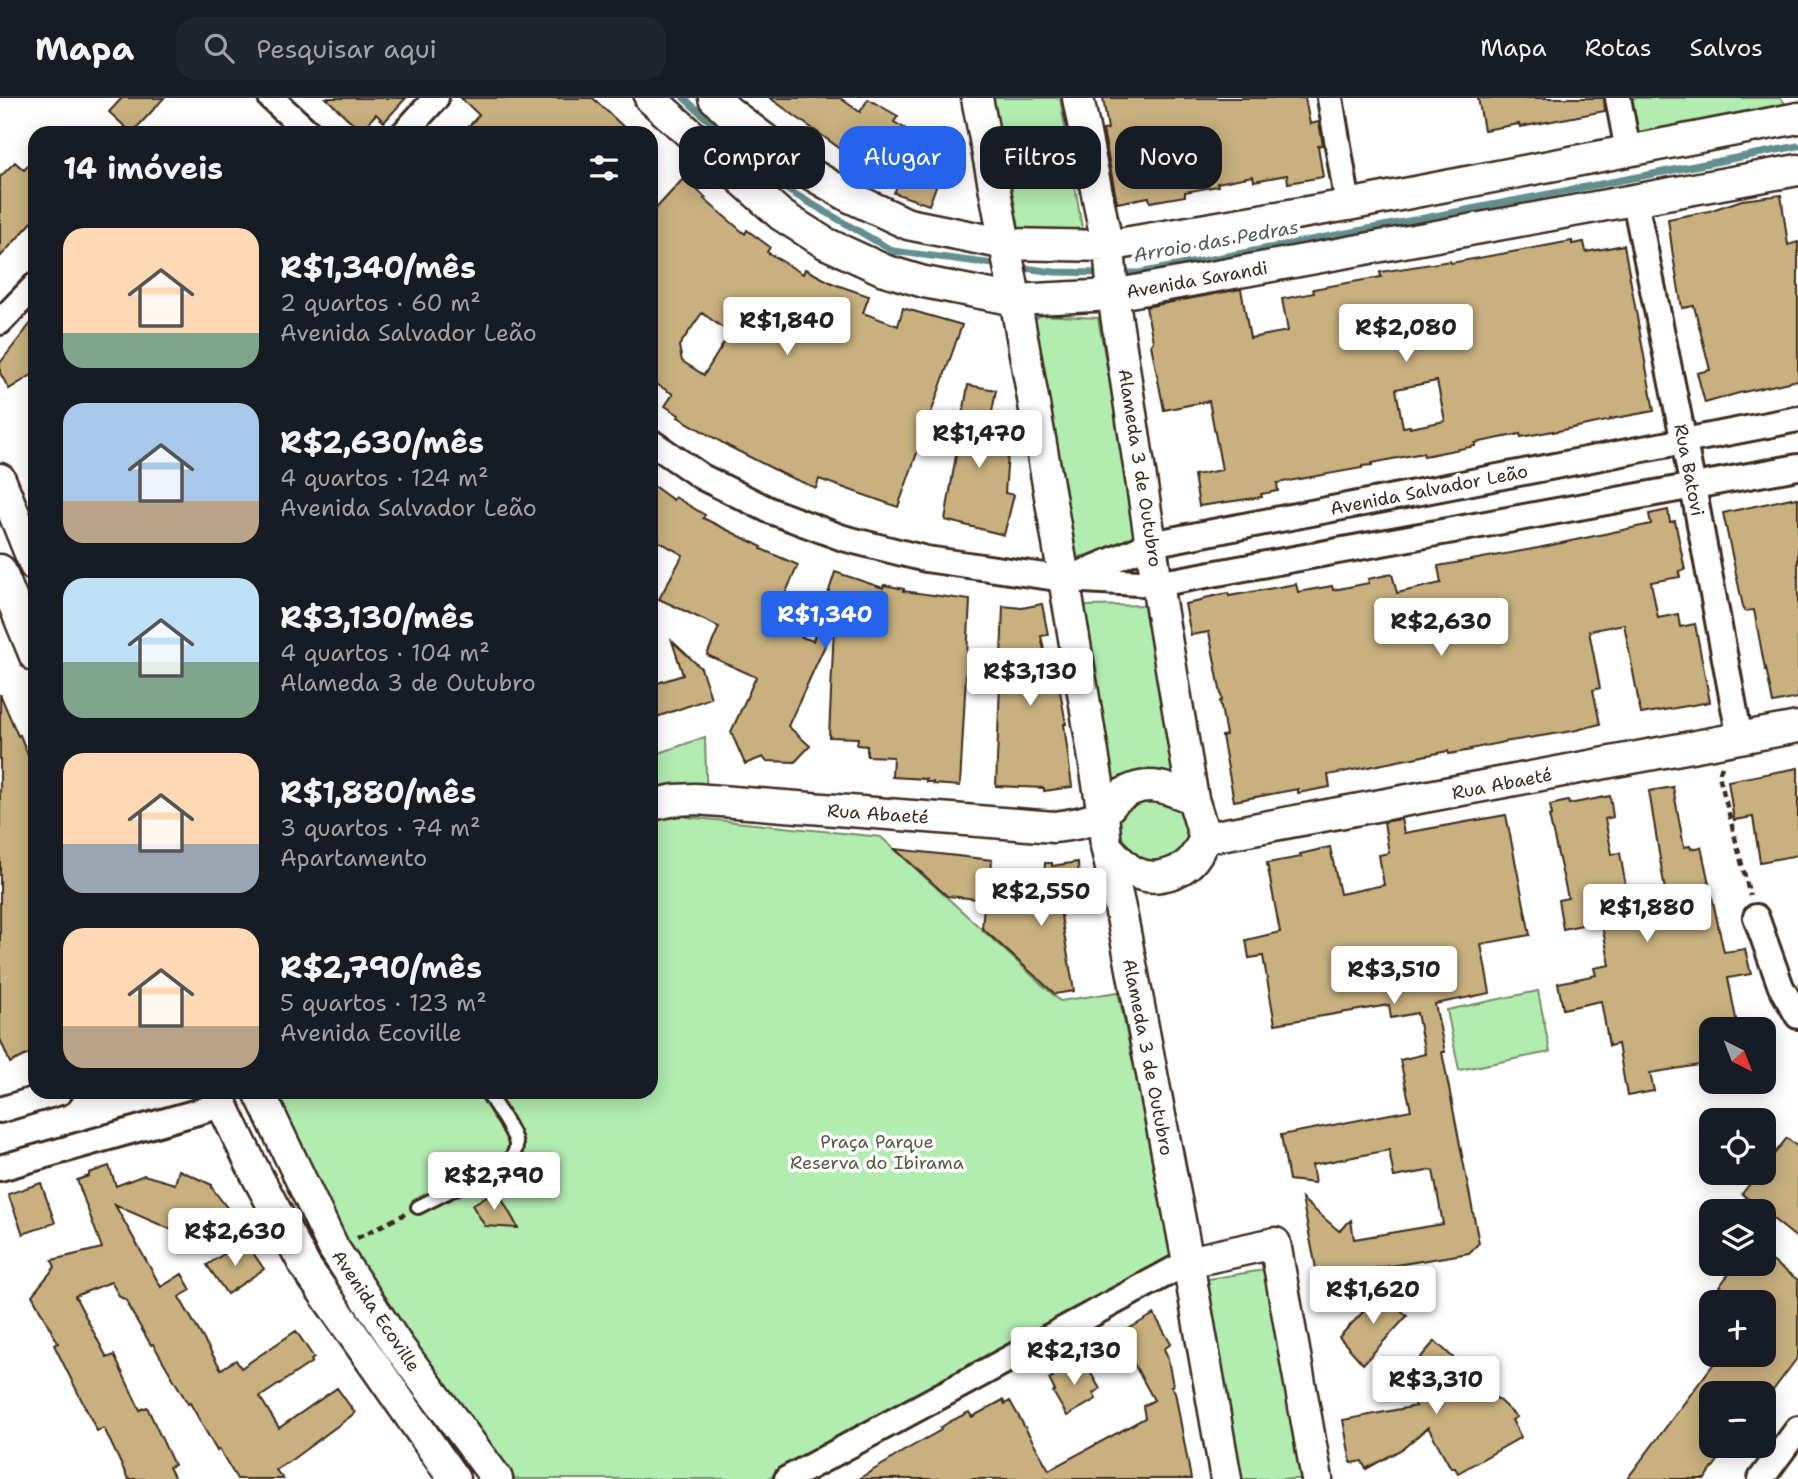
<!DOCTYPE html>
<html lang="pt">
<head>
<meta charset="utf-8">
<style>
	:root { --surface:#171b24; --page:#20242c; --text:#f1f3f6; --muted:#9ea1a6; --line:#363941; --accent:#2563eb }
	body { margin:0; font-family:"Shantell Sans",sans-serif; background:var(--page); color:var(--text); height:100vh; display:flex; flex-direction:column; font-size:26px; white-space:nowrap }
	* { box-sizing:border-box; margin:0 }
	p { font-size:23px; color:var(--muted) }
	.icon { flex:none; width:38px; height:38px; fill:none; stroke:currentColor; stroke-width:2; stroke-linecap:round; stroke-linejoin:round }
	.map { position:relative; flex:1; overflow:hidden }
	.sheet { position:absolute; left:28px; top:28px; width:630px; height:973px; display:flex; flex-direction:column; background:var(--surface); border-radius:21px; box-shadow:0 4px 18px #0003 }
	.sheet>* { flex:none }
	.top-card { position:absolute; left:679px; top:28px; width:665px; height:63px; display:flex; gap:14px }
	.needle { width:46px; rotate:138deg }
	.controls { position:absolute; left:1699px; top:919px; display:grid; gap:14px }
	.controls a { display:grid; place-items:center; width:77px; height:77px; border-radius:14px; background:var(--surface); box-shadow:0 4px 18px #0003; font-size:35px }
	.price { position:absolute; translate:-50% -60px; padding:0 16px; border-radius:7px; background:#fff; color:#222; font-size:23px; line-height:46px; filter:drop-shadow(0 2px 4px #0008) }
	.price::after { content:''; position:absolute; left:50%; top:42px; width:21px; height:16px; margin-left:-10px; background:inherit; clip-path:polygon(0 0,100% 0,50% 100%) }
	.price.selected { background:var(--accent); color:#fff }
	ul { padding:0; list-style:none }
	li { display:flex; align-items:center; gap:21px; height:175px; padding:0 35px }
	li span { display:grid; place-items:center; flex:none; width:196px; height:140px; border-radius:21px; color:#555 }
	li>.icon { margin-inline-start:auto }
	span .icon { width:84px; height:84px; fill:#fffc; stroke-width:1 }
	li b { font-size:30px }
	h2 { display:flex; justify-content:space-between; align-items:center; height:84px; padding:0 35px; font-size:30px }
	.pill { padding:0 24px; border-radius:21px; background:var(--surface); box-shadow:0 4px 18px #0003; font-size:24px; line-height:63px }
	.pill.selected { background:var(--accent); color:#fff }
	header { display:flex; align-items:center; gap:42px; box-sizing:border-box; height:98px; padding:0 35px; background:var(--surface); border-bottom:2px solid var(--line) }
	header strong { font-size:33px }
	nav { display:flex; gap:38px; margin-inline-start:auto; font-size:24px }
	.search { width:490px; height:63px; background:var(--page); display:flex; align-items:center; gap:18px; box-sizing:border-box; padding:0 24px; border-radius:21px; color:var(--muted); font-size:26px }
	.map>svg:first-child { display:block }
	.green { fill:#b1ecb1; stroke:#768b68; stroke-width:2 }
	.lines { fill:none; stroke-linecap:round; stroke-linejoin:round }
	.stream { stroke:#648e8e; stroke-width:7 }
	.building { fill:#c8b07f; stroke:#3b2a1e; stroke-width:2; fill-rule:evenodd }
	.service-casing { stroke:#3b2a1e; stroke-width:18 }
	.minor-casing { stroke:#3b2a1e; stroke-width:30 }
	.tertiary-casing { stroke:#3b2a1e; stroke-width:35 }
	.path { stroke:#3b2a1e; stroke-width:4.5; stroke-dasharray:7 5; stroke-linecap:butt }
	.service { stroke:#fff; stroke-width:12 }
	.minor { stroke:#fff; stroke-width:24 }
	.tertiary { stroke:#fff; stroke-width:30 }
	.labels { text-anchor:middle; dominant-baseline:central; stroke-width:7; stroke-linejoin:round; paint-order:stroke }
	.street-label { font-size:18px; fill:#3b2a1e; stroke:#fff }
	.park-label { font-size:18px; fill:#585a43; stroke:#fff }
	.water-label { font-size:19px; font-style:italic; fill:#505c56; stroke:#fff }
</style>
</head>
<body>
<header>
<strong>Mapa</strong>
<div class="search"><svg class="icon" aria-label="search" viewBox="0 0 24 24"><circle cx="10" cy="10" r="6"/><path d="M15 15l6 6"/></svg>Pesquisar aqui</div>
<nav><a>Mapa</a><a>Rotas</a><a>Salvos</a></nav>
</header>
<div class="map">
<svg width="1798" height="1381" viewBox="0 0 1798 1381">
	<rect width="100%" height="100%" fill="#fff"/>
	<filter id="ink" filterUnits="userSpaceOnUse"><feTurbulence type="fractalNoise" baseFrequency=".0143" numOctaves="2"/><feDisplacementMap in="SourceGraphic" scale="14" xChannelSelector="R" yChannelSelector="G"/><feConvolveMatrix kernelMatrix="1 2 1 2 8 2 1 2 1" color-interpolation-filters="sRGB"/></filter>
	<g filter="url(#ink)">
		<path class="green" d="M 989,0 L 1060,0 L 1084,141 L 1014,140 Z
			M 1626,0 L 1781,0 L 1787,8 L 1632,37 Z
			M 1041,217 L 1098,220 L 1139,445 L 1074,460 L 1029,225 Z
			M 1152,507 L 1181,681 L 1109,696 L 1081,508 Z
			M 705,639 L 707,711 L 686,719 L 881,739 L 1060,903 L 1118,894 L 1174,1157 L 767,1381 L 513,1381 L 342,1148 L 270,994 L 651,994 L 651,658 Z
			M 1147,697 L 1179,708 L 1189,729 L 1187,741 L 1183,752 L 1175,760 L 1153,768 L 1123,752 C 1114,718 1116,714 1147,697 Z
			M 1538,893 L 1550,954 L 1459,972 L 1447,912 Z
			M 1270,1171 L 1307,1381 L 1240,1381 L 1202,1182 Z"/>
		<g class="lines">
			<path class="stream" d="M 684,0 L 779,87 L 893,153 L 1001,167
				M 1017,169 L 1054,174 L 1103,175
				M 1118,175 L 1139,175 L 1798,48"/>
		</g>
		<path class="building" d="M 122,0 L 164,0 L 132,35 L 109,14 Z
			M 326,0 L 406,0 L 384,24 L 376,16 L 361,33 Z
			M 461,0 L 593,0 L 630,35 L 463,35 L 479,17 Z
			M 770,0 L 840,0 L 860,14 L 868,1 L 898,18 L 894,24 L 920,39 L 947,33 L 945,39 L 953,43 L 929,107 L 894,95 L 897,88 L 840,55 L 842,52 Z
			M 1103,0 L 1305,0 L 1310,26 L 1319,24 L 1323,47 L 1318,48 L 1323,79 L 1288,85 L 1287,77 L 1254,83 L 1253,78 L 1217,85 L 1218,88 L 1185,94 L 1185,98 L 1150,104 L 1149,99 L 1117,105 L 1103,32 L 1108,31 Z
			M 1478,0 L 1604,0 L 1605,13 L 1520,29 L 1519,26 L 1484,32 Z
			M 35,59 L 35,121 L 0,159 L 0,79 L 15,64 L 24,72 Z
			M 683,81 L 692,89 L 693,88 L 706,100 L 704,101 L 745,136 L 747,132 L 770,149 L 767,154 L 803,176 L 805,171 L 834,186 L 869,198 L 863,215 L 898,228 L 903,210 L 962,227 L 898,409 L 819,381 L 816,390 L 787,378 L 730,349 L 678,319 L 679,317 L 665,308 L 673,296 L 651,283 L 651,116 ZM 702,215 L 730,235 L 704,277 L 682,263 L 679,248 Z
			M 1781,97 L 1788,147 L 1798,144 L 1798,282 L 1739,295 L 1705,305 L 1697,275 L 1710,272 L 1694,208 L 1682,210 L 1673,158 L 1668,121 L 1709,113 L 1742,102 Z
			M 1572,143 L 1572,146 L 1584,144 L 1586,154 L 1624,147 L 1654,313 L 1611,321 L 1612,322 L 1553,334 L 1553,333 L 1521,339 L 1520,336 L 1475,345 L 1475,348 L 1424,358 L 1423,355 L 1372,365 L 1372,367 L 1362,368 L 1362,370 L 1277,385 L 1278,393 L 1261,396 L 1262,399 L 1199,408 L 1194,377 L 1222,372 L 1209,303 L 1164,312 L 1151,247 L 1153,243 L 1146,209 L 1241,191 L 1250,240 L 1288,233 L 1282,201 L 1314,195 L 1313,191 L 1381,179 L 1380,174 L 1450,163 L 1451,165 ZM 1437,283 L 1445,323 L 1410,330 L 1410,328 L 1403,329 L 1396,291 Z
			M 35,220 L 35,275 L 9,291 L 0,275 L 0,265 Z
			M 968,287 L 996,292 L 987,342 L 1000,343 L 1000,356 L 1008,356 L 1005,395 L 1014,397 L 1004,437 L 945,422 Z
			M 651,386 L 673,402 L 675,399 L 705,417 L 703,420 L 762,449 L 761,451 L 798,467 L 771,528 L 813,543 L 835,474 L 883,490 L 884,487 L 904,491 L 903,493 L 970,502 L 960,688 L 933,686 L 933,684 L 926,684 L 926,681 L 892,679 L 893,659 L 867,658 L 867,648 L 857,647 L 858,640 L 829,639 L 834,528 L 788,628 L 810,648 L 795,664 L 766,663 L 763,659 L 745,666 L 731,634 L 756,579 L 707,557 L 719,529 L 659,501 L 683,457 L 651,439 Z
			M 1791,400 L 1791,401 L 1798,400 L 1798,600 L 1773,605 L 1766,570 L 1765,571 L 1754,512 L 1744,513 L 1723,415 Z
			M 1668,412 L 1670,424 L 1675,423 L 1685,472 L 1679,473 L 1680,479 L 1651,484 L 1658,520 L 1678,516 L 1680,529 L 1695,526 L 1710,604 L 1641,616 L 1624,526 L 1589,533 L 1600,590 L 1593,592 L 1600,626 L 1573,633 L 1504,644 L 1470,651 L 1471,652 L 1449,656 L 1448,653 L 1328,677 L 1330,689 L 1298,695 L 1298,691 L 1234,703 L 1222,638 L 1226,637 L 1220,603 L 1222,602 L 1209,534 L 1191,537 L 1185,506 L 1201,503 L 1205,500 L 1228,495 L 1229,498 L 1296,486 L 1298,494 L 1332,488 L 1333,492 L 1369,485 L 1368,481 L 1392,476 L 1397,495 L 1441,485 L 1438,468 L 1538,450 L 1651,426 L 1649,416 Z
			M 1042,506 L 1048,537 L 1041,538 L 1048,571 L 1056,571 L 1066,626 L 1064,626 L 1072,689 L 1044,693 L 1044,690 L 996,688 L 1003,508 L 1022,510 Z
			M 672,543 L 701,570 L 711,600 L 651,621 L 651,587 L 683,577 Z
			M 0,596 L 18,638 L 20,637 L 35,675 L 35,953 L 10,965 L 0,941 Z
			M 1798,670 L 1798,757 L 1760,764 L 1753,719 L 1734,722 L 1728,683 Z
			M 1673,689 L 1684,749 L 1690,748 L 1691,751 L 1701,749 L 1724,854 L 1745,851 L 1751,876 L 1728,880 L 1738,931 L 1712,931 L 1712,965 L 1650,975 L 1654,993 L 1627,998 L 1618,946 L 1609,948 L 1601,903 L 1563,911 L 1558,885 L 1596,877 L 1594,870 L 1610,867 L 1601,823 L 1563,831 L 1558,802 L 1568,800 L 1549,718 L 1552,717 L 1550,707 L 1568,703 L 1569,706 L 1610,698 L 1613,719 L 1605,721 L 1612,756 L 1620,755 L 1631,818 L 1668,811 L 1649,693 Z
			M 1506,717 L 1530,837 L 1481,846 L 1490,895 L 1435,906 L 1445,954 L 1442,954 L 1479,1145 L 1469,1155 L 1318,1180 L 1302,1101 L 1339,1133 L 1351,1122 L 1354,1141 L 1443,1126 L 1433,1072 L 1394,1079 L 1389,1052 L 1312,1067 L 1315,1085 L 1289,1082 L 1281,1037 L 1411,1012 L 1400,962 L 1425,956 L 1417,915 L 1391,920 L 1389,907 L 1275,926 L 1263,858 L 1249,860 L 1246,842 L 1280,834 L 1267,765 L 1301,759 L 1300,756 L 1330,749 L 1340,796 L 1384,787 L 1379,757 L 1389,755 L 1384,724 L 1401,721 L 1404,735 Z
			M 895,751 L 992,762 L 989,802 L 947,798 Z
			M 1078,764 L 1079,786 L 1084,785 L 1087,807 L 1060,812 L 1074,893 L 1055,896 L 982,830 L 984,808 L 1042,812 L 1045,765 L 1052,765 L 1052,768 Z
			M 1787,1040 L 1798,1049 L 1798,1141 L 1742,1096 L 1759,1074 L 1764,1074 L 1764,1069 Z
			M 109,1068 L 116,1088 L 144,1077 L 175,1086 L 179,1072 L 212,1087 L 212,1090 L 228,1111 L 186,1138 L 115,1107 L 161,1189 L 182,1176 L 191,1192 L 179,1199 L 221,1271 L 236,1262 L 241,1270 L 296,1233 L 314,1260 L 311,1262 L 312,1264 L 260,1299 L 279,1330 L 337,1290 L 355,1315 L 290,1363 L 276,1372 L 283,1381 L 237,1381 L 219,1351 L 217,1353 L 190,1305 L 188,1306 L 153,1246 L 151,1247 L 128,1208 L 129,1208 L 126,1202 L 120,1199 L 111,1184 L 75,1198 L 107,1260 L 114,1257 L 140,1312 L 147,1309 L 174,1367 L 169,1369 L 175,1381 L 128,1381 L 104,1330 L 97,1333 L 54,1247 L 58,1245 L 32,1197 L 55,1169 L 52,1162 L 102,1150 L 77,1082 L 89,1078 L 89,1075 Z
			M 41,1085 L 55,1125 L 23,1136 L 8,1096 Z
			M 497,1092 L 518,1130 L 485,1128 L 472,1107 Z
			M 242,1144 L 249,1153 L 251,1152 L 264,1171 L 227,1196 L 207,1167 Z
			M 1764,1157 L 1798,1182 L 1798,1259 L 1771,1295 L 1712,1295 L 1712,1348 L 1728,1348 L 1705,1381 L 1627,1381 L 1721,1256 L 1764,1256 L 1764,1204 L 1725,1204 L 1714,1196 L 1736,1166 L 1764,1166 Z
			M 1378,1191 L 1407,1218 L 1363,1266 L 1339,1239 L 1363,1214 L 1359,1211 Z
			M 1154,1216 L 1171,1246 L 1164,1251 L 1167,1257 L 1173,1287 L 1171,1288 L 1175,1294 L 1191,1381 L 858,1381 L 887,1364 L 902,1354 L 941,1332 L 940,1330 L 949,1324 L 969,1314 L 972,1319 L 1003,1302 L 1005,1306 L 1010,1303 L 1049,1372 L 1145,1320 L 1143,1308 L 1154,1302 L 1118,1237 Z
			M 1435,1243 L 1517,1319 L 1512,1322 L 1521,1339 L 1458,1375 L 1455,1370 L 1451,1370 L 1428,1329 L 1404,1350 L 1366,1371 L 1362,1363 L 1351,1365 L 1343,1322 L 1416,1308 L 1395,1285 L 1421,1261 L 1420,1260 Z
			M 1073,1264 L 1076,1270 L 1085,1265 L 1100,1291 L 1093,1295 L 1096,1301 L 1067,1318 L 1053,1294 L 1055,1293 L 1049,1281 L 1053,1279 L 1052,1276 Z"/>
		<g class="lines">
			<defs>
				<path id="service" d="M 418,1109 L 509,1063 C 512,1059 516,1054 516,1048 C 517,1037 493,1005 487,994"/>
				<path id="minor" d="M 271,0 L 309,35
					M 1330,0 L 1348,107
					M 1618,0 L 1628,53
					M 404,35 L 436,0
					M 1635,103 L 1693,389 L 1740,641
					M 0,224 L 35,188
					M 651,344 L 702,379 L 771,413 L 843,440 L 926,461 L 1065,481 L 1157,486 L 1798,369
					M 1072,479 L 1151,446 L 1798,321
					M 1756,819 L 1781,889 L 1798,918
					M 0,1012 L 60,994
					M 0,1070 L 222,1007
					M 787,1381 L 1188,1164
					M 1761,1381 L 1798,1331"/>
				<path id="tertiary" d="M 650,0 L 781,117 L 825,145 L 884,172 L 924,184 L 1016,202 L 1113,197 L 1798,72
					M 714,0 L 729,14 L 809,75 L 852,100 L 908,126 L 1006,146 L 1107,148 L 1348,107 L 1798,20
					M 977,0 C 1024,238 1064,477 1103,716 L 1106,748 L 1122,819 L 1188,1164 L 1226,1381
					M 1078,0 L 1110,161 L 1113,197 L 1157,486 L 1193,701 L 1205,740
					M 0,381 L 35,468
					M 0,472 L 35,558
					M 651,707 L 675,702 L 695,701 L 1054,729 C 1069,727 1088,725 1101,717 C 1107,713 1111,706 1116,701 C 1143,680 1165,688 1193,701
					M 1205,740 L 1798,629
					M 1106,748 C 1114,756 1124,769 1134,774 C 1150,783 1173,778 1187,767 C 1196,760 1200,750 1205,740
					M 216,994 L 255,1074 L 305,1168 L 454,1381
					M 259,994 L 334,1151 L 398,1248 L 497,1381
					M 1188,1164 L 1275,1145 L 1317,1381"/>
			</defs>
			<use href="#service" class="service-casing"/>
			<use href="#minor" class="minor-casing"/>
			<use href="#tertiary" class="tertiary-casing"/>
			<path class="path" d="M 1722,668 L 1719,677 L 1750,798
				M 357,1140 L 405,1116"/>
			<use href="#service" class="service"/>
			<use href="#minor" class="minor"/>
			<use href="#tertiary" class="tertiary"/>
		</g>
	</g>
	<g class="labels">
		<g class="street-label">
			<text transform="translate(1197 182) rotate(-10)">Avenida Sarandi</text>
			<text transform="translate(1140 370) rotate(81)">Alameda 3 de Outubro</text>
			<text transform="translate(1689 372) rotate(79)">Rua Batovi</text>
			<text transform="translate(1429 392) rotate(-11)">Avenida Salvador Leão</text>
			<text transform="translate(1502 686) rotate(-11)">Rua Abaeté</text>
			<text transform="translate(878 716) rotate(4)">Rua Abaeté</text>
			<text transform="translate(1148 959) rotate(79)">Alameda 3 de Outubro</text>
			<text transform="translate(376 1213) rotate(56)">Avenida Ecoville</text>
		</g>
		<g class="park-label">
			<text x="877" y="1044">Praça Parque<tspan x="877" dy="21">Reserva do Ibirama</tspan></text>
		</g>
		<g class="water-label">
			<text transform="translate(1216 143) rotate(-10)">Arroio das Pedras</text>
		</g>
	</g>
</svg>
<div class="controls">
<a><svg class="needle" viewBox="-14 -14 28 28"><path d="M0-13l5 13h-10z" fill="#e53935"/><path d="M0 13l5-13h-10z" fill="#9ea1a6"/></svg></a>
<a><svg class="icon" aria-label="locate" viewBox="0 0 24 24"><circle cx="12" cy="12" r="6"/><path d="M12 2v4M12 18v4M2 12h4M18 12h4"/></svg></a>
<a><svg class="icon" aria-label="layers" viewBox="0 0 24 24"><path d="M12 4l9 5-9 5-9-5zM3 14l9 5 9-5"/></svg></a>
<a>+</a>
<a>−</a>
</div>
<b class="price" style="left:787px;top:259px">R$1,840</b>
<b class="price" style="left:1406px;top:266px">R$2,080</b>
<b class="price" style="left:979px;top:372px">R$1,470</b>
<b class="price selected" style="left:825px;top:553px">R$1,340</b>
<b class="price" style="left:1441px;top:560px">R$2,630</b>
<b class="price" style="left:1030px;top:610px">R$3,130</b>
<b class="price" style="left:1041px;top:830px">R$2,550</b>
<b class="price" style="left:1647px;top:846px">R$1,880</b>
<b class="price" style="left:1394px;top:908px">R$3,510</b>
<b class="price" style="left:494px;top:1114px">R$2,790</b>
<b class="price" style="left:235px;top:1170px">R$2,630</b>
<b class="price" style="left:1373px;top:1228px">R$1,620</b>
<b class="price" style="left:1074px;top:1289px">R$2,130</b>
<b class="price" style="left:1436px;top:1318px">R$3,310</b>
<div class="top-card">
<a class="pill">Comprar</a>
<a class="pill selected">Alugar</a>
<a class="pill">Filtros</a>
<a class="pill">Novo</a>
</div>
<section class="sheet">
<h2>14 imóveis<svg class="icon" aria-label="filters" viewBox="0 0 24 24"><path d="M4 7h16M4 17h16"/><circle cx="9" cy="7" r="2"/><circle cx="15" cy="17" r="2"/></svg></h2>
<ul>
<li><span style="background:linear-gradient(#ffd9b3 75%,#7fa58c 0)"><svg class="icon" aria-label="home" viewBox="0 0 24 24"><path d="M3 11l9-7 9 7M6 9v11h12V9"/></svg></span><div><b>R$1,340/mês</b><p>2 quartos · 60 m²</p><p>Avenida Salvador Leão</p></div></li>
<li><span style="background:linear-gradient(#a9c7e8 70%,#b9a48a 0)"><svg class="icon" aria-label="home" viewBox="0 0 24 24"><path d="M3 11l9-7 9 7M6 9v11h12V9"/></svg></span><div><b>R$2,630/mês</b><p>4 quartos · 124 m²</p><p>Avenida Salvador Leão</p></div></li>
<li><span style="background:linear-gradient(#bfe0f5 60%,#7fa58c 0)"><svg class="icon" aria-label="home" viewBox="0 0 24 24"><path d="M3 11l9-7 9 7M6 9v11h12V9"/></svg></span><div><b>R$3,130/mês</b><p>4 quartos · 104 m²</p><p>Alameda 3 de Outubro</p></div></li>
<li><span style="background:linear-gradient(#ffd9b3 65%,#9aa5b1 0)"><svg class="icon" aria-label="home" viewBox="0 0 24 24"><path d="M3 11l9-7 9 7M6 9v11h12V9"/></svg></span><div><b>R$1,880/mês</b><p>3 quartos · 74 m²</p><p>Apartamento</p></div></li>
<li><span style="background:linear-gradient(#ffd9b3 70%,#b9a48a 0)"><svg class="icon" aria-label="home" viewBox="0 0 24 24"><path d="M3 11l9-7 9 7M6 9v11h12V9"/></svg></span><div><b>R$2,790/mês</b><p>5 quartos · 123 m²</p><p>Avenida Ecoville</p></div></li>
</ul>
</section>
</div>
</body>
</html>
